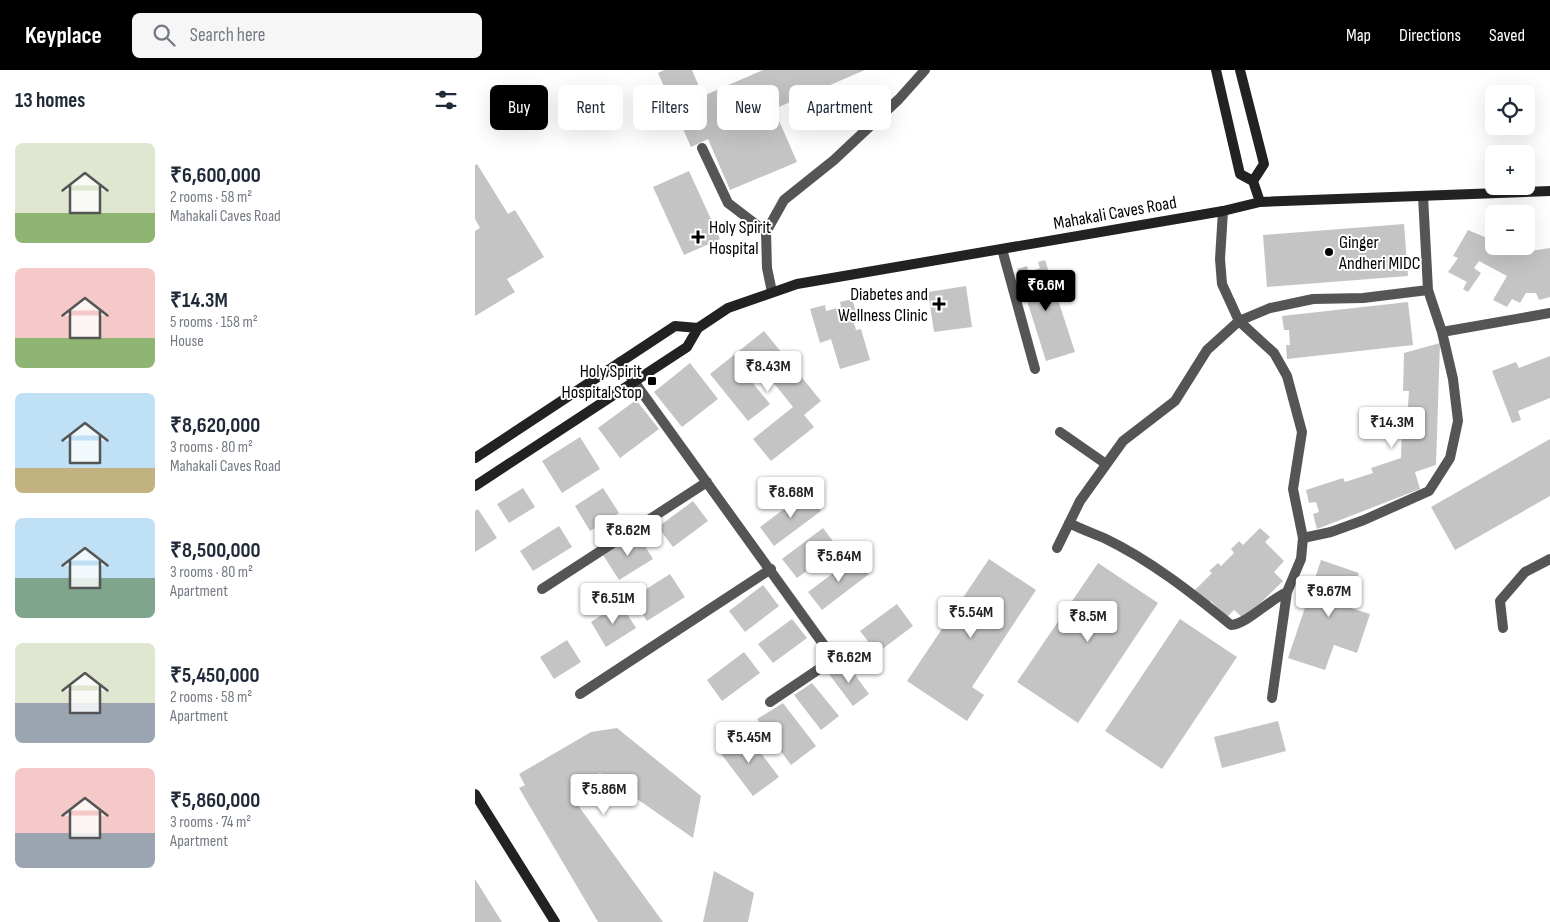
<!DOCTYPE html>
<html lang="en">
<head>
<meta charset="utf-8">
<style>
	:root { --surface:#fff; --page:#f6f6f7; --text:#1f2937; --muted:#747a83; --accent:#000 }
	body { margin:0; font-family:"Sofia Sans Condensed",sans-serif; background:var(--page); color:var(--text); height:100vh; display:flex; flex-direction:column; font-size:19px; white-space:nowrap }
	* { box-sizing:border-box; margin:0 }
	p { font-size:16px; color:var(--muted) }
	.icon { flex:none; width:28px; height:28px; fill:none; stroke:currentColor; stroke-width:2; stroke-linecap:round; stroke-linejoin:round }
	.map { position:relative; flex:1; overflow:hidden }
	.side { display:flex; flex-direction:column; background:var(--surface); width:475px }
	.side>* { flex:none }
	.banner { position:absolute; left:15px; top:15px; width:475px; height:45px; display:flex; gap:10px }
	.controls { position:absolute; left:1010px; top:15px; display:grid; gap:10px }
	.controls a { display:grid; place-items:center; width:50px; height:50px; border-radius:8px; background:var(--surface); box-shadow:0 5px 20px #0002; font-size:25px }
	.price { position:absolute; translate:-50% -42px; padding:0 11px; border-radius:5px; background:#fff; color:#222; font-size:16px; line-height:32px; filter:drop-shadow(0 1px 2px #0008) }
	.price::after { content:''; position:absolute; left:50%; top:30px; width:15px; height:11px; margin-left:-8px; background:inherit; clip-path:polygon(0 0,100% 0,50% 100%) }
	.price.selected { background:var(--accent); color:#fff }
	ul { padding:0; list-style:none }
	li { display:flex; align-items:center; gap:15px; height:125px; padding:0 15px }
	li span { display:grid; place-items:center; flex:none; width:140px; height:100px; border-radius:8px; color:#555 }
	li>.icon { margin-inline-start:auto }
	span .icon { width:60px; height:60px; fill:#fffc; stroke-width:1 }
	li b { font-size:21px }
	h2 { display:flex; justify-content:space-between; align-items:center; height:60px; padding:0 15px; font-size:21px }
	.tag { padding:0 18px; border-radius:8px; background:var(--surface); box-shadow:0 5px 20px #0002; font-size:18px; line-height:45px }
	.tag.selected { background:var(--accent); color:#fff }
	header { display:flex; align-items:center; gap:30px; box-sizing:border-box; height:70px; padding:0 25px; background:var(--accent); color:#fff }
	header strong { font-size:24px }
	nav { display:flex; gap:28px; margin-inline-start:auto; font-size:18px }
	.search { width:350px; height:45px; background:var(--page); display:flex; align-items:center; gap:12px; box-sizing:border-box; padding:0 18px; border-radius:8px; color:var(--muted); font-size:19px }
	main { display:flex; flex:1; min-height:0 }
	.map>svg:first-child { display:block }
	.building { fill:#c4c4c4 }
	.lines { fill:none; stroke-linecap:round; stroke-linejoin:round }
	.lane { stroke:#555; stroke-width:10 }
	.street { stroke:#555; stroke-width:10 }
	.secondary { stroke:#222; stroke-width:10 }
	.poi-dot { fill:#000; stroke:#fff; stroke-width:2 }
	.labels { text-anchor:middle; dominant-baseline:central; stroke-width:4; stroke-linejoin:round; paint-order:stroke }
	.street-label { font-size:18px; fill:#000; stroke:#fff }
	.poi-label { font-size:18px; fill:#000; stroke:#fff; text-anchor:start }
</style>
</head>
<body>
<header>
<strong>Keyplace</strong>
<div class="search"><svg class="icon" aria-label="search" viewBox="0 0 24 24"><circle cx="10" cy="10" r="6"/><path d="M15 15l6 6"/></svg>Search here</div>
<nav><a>Map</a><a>Directions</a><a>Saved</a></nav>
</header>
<main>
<section class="side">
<h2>13 homes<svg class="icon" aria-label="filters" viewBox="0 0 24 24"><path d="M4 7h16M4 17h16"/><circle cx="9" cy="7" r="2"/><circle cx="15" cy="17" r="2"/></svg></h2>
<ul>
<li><span style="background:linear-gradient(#dfe7d0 70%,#8fb573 0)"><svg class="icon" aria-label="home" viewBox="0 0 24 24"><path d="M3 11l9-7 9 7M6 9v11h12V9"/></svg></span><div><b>₹6,600,000</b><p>2 rooms · 58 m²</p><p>Mahakali Caves Road</p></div></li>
<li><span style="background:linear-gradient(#f6c9c9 70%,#8fb573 0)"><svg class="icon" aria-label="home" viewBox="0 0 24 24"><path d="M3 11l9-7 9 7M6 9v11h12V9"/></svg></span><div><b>₹14.3M</b><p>5 rooms · 158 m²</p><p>House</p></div></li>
<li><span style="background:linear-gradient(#bfe0f5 75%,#c2b280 0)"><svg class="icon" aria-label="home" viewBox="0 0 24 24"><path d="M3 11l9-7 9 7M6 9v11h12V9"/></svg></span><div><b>₹8,620,000</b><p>3 rooms · 80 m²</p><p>Mahakali Caves Road</p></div></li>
<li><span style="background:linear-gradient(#bfe0f5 60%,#7fa58c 0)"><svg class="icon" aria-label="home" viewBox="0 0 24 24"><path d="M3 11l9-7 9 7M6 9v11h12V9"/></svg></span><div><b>₹8,500,000</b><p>3 rooms · 80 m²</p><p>Apartment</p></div></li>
<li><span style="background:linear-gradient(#dfe7d0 60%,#9aa5b1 0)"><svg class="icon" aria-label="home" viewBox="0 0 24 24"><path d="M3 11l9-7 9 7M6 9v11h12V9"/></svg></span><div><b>₹5,450,000</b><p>2 rooms · 58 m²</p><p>Apartment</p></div></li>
<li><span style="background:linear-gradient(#f6c9c9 65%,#9aa5b1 0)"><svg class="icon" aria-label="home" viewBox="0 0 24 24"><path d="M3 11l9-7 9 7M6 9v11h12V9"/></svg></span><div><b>₹5,860,000</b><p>3 rooms · 74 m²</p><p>Apartment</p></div></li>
</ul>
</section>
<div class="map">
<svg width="1075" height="852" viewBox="0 0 1075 852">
	<rect width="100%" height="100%" fill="#fff"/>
	<path class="building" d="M 189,0 L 217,0 L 228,26 L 288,0 L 390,0 L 299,39 L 322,92 L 255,120 L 233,69 L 216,77 L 183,3 Z
		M 2,94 L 33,144 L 40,140 L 69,187 L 32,209 L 40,222 L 0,246 L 0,161 L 5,158 L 0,149 L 0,95 Z
		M 214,101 L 245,169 L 209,185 L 178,117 Z
		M 929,154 L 933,206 L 792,217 L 788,165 Z
		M 993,160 L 1019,171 L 1019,176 L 1055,181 L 1075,178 L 1075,227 L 1064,230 L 1061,223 L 1051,223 L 1045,233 L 1037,229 L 1032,237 L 1018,230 L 1032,206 L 1004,191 L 999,198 L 1006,203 L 993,222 L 988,219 L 992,212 L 973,202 L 983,188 L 978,186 Z
		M 570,190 L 600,282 L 571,291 L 542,199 L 552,196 L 554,202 L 565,198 L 563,192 Z
		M 491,216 L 497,257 L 459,262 L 453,222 Z
		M 377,229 L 384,252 L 379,253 L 381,260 L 386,259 L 395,290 L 365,299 L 356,269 L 345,273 L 335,239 L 350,235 L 351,241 L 366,237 L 365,232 Z
		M 933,232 L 938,275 L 812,289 L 811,275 L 815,275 L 814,260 L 809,260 L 807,246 Z
		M 289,261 L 346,331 L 329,345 L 339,357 L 296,391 L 278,369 L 318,337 L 285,296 L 272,306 L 295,334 L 273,351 L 235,304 Z
		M 965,273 L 961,395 L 940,402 L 945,419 L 842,459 L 838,444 L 844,442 L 841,432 L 834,433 L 831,420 L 868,408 L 870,412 L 898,403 L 896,398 L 926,388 L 927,349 L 932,349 L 934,321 L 928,321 L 929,283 Z
		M 1075,286 L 1075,328 L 1043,341 L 1046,350 L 1037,353 L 1017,301 L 1041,292 L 1044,298 Z
		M 215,293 L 243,329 L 207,357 L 179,322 Z
		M 161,330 L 184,359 L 145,388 L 123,358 Z
		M 105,367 L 125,399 L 87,423 L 67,391 Z
		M 1075,369 L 1075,426 L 980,480 L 956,437 Z
		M 48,418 L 60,437 L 34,453 L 22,434 Z
		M 128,418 L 144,443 L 115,461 L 100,436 Z
		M 332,422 L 346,441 L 299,476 L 285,457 Z
		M 218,431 L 233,451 L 198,477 L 183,457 Z
		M 3,439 L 22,468 L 0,482 L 0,441 Z
		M 84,456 L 97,477 L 58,501 L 45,481 Z
		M 348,458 L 363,478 L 322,508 L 307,489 Z
		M 785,458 L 795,467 L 790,472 L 809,491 L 799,502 L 808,511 L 769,549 L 759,540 L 752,547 L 736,531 L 734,533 L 720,520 L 737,503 L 734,501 L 743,493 L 746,496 L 759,483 L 756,479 L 764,471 L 768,475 Z
		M 162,463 L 178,489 L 144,510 L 128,485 Z
		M 381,486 L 394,504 L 347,540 L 333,522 Z
		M 514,489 L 561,520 L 497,617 L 509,625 L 492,651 L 432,611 Z
		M 846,490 L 884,503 L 872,537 L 895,544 L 882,583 L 859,575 L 850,600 L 813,588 Z
		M 623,493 L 683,533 L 603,653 L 542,612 Z
		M 195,504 L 210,527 L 172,551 L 157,528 Z
		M 288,515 L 304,536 L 270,562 L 254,541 Z
		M 145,533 L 161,558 L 131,577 L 116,552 Z
		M 422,534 L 438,556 L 402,583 L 385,561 Z
		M 317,549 L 332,568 L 298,593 L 283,574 Z
		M 705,549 L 762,587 L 687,699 L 630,661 Z
		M 92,570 L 106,592 L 79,609 L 65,587 Z
		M 269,582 L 285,603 L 247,631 L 232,610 Z
		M 370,591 L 394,624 L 378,636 L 354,604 Z
		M 337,613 L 364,646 L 346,660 L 319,625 Z
		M 308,633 L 341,676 L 316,695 L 282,649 Z
		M 803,651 L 811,681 L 747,698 L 739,667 Z
		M 142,658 L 226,726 L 218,768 L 125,703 L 101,715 L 97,727 L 188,852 L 123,852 L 44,718 L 50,715 L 44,704 L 116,662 Z
		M 270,662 L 304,707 L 278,726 L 244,681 Z
		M 239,801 L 279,823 L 273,852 L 228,852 Z
		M 0,809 L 27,852 L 0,852 Z"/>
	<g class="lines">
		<path class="lane" d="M 227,78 L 253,133 L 291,162
			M 527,179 L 560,299
			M 297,222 L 292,198 L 291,162 L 309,130 L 359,90 L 424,29 L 450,0"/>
		<path class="street" d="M 748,141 L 745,189 L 747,214 L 764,251 L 799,283 L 812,306 L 827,362 L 818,419 L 828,468 L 826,489 L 812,522 L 797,628
			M 967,262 L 1075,243
			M 145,292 L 351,578 L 354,586 L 350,595 L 295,632
			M 585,362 L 631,394
			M 594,453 C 606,459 617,463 629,468 C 675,490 717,523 756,555 C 772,554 794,530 812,522
			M 828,468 L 856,462 L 889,450 L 954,421 L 975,388 L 983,351 L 978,309 L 967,262 L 953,220 L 948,126
			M 582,478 L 605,431 L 648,371 L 700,331 L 732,280 L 764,251 L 795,238 L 838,229 L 888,228 L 953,220
			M 67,519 L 232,412
			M 1028,558 L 1025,531 L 1050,502 L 1075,489
			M 105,624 L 296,499"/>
		<path class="secondary" d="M 741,0 L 765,104 L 778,111
			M 765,0 L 789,94 L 778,111
			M 778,111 L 785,132
			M 0,388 L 200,256 L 223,258
			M 0,416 L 212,277 L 223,258 L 253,238 L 322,214 L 748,141 L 785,132 L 1075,121
			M 0,724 L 80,852"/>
	</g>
	<g class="poi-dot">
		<path d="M220.5 159.5h5v5h5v5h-5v5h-5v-5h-5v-5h5z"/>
		<circle cx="854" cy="182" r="5"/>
		<path d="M461.5 226.5h5v5h5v5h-5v5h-5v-5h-5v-5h5z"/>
		<rect x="172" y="306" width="10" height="10" rx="2.5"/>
	</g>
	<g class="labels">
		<g class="street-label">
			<text transform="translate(640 143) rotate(-10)">Mahakali Caves Road</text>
		</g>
		<g class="poi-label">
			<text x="234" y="157">Holy Spirit<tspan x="234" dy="21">Hospital</tspan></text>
			<text x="864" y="172">Ginger<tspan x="864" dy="21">Andheri MIDC</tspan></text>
			<text x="453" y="224" text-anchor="end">Diabetes and<tspan x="453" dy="21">Wellness Clinic</tspan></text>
			<text x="167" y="301" text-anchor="end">Holy Spirit<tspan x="167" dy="21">Hospital Stop</tspan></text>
		</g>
	</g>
</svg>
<div class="controls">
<a><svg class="icon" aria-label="locate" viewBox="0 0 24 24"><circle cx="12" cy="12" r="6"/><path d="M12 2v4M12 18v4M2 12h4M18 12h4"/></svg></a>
<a>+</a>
<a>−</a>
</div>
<b class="price selected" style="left:571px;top:242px">₹6.6M</b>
<b class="price" style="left:293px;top:323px">₹8.43M</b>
<b class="price" style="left:917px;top:379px">₹14.3M</b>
<b class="price" style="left:316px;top:449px">₹8.68M</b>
<b class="price" style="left:153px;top:487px">₹8.62M</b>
<b class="price" style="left:364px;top:513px">₹5.64M</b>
<b class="price" style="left:854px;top:548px">₹9.67M</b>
<b class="price" style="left:138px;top:555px">₹6.51M</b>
<b class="price" style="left:496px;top:569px">₹5.54M</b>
<b class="price" style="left:613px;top:573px">₹8.5M</b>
<b class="price" style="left:374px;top:614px">₹6.62M</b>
<b class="price" style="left:274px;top:694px">₹5.45M</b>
<b class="price" style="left:129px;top:746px">₹5.86M</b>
<div class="banner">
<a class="tag selected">Buy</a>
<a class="tag">Rent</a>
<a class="tag">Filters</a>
<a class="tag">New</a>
<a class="tag">Apartment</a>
</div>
</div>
</main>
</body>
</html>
